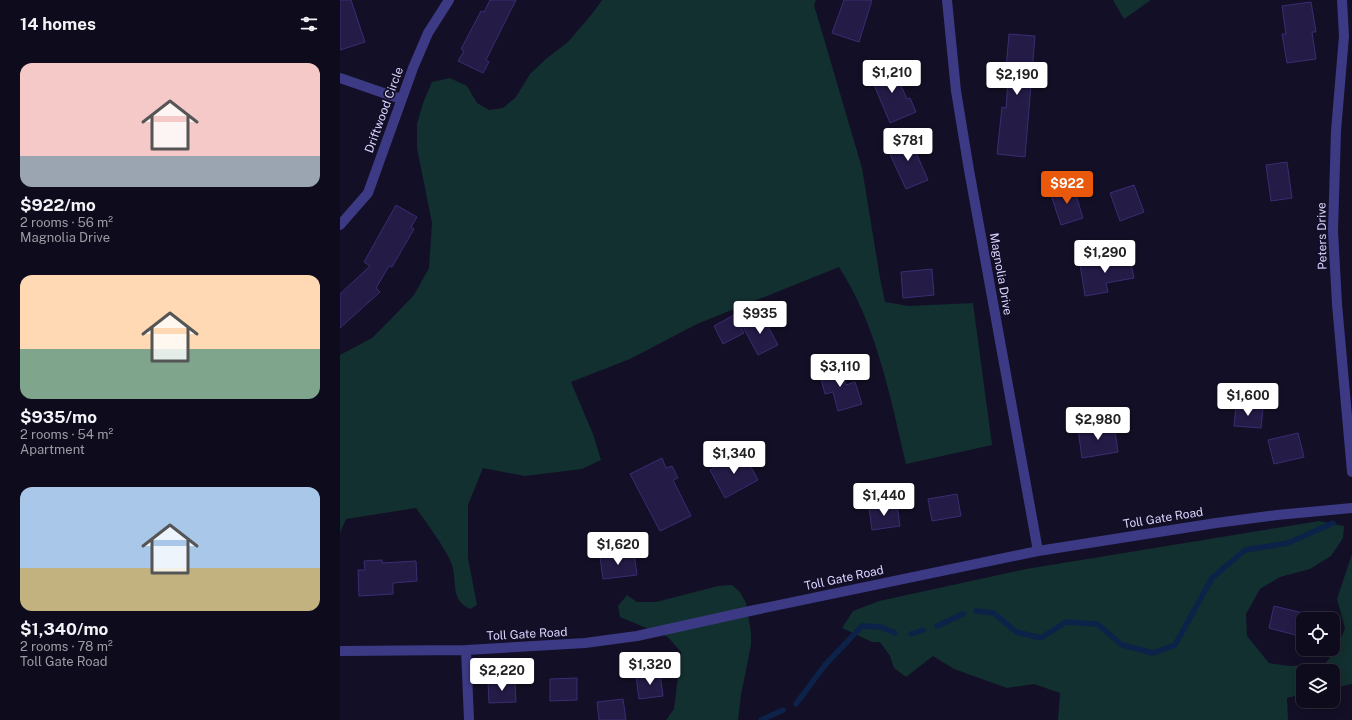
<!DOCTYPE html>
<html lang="en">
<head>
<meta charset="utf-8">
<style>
	:root { --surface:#0e0b1c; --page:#1c1929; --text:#f1f3f6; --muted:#9b9ba3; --line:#2e2b3b; --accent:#ea580c }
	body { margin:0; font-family:"Public Sans",sans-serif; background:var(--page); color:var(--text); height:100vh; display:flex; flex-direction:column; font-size:15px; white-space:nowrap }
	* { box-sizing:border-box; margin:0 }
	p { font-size:13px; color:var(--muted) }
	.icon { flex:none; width:22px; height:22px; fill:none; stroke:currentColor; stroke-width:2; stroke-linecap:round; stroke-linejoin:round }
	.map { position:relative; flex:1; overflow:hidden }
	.panel { display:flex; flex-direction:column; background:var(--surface); width:340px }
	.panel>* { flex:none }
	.tools { position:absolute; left:956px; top:612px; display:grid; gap:8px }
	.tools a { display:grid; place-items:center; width:44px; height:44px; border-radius:8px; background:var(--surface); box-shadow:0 2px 10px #0003,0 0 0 1px var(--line); font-size:20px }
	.price { position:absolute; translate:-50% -34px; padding:0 9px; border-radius:4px; background:#fff; color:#222; font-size:13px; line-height:26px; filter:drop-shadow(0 1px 2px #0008) }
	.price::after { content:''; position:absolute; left:50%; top:24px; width:12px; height:9px; margin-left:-6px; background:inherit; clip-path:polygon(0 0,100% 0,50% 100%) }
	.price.current { background:var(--accent); color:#fff }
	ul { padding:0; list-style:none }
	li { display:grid; align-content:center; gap:8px; height:212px; padding:0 20px }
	li span { display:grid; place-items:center; height:124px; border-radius:12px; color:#555 }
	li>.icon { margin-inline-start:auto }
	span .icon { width:72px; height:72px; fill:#fffc; stroke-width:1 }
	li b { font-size:17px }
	h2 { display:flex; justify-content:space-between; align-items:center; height:48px; padding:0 20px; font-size:17px }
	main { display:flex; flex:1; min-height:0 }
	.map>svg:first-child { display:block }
	.green { fill:#12302f }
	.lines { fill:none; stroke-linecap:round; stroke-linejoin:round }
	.stream { stroke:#0c2248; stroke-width:5.5 }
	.building { fill:#241b47; stroke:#3b2d73 }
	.minor { stroke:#3d3a85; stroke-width:10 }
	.labels { text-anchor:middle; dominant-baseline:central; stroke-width:3.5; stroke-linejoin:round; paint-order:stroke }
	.street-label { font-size:12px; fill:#d9d4ff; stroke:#130f26 }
</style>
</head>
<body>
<main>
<section class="panel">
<h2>14 homes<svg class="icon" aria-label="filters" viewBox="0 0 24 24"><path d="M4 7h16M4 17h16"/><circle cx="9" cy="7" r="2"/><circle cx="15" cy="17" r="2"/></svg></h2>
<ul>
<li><span style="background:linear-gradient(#f6c9c9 75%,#9aa5b1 0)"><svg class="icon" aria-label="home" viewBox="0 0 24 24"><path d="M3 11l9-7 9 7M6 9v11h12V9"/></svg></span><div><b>$922/mo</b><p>2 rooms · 56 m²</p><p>Magnolia Drive</p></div></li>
<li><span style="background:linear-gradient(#ffd9b3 60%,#7fa58c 0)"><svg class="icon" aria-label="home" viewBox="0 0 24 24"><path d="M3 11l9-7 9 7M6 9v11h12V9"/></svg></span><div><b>$935/mo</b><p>2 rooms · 54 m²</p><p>Apartment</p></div></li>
<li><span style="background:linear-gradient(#a9c7e8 65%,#c2b280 0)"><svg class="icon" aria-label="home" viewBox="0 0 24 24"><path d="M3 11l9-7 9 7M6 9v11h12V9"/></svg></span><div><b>$1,340/mo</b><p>2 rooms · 78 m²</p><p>Toll Gate Road</p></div></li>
</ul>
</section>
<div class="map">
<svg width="1012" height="720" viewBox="0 0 1012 720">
	<rect width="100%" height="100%" fill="#130f26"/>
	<path class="green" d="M 262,0 L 476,0 L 474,5 L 522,168 L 540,278 L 545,302 L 569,306 L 633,303 L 652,445 L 566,464 C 550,396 537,326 499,267 L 357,324 L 290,359 L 231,382 L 253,434 L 261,460 L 242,469 L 185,476 L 143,468 L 128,505 L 128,558 L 137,605 L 130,609 C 108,599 119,578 110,560 C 101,542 88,525 76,508 L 6,519 L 0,533 L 0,355 L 32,338 L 51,319 L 74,295 L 89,268 L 92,223 L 77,148 L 77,124 L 83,103 L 92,82 L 110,78 L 127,86 L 137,103 L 149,110 L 163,108 L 176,97 L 190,74 L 207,58 L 228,42 L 252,14 Z
		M 773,0 L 811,0 L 784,19 Z
		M 979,521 L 1004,526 L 1003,538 L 991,556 L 970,569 L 940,577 L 920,589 L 906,614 L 907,636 L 929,663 L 949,666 L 985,664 L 997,648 L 1005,628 L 997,599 L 1012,554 L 1012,684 L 993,688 L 993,671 L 963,671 L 963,694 L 947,698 L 948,720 L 718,720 L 720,693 L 694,684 L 667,688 L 614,669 L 593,656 L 566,677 L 554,668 L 550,656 L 540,642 L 532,642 L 502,628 L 513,611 L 539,601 L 686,569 Z
		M 392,585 L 400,592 L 406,603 L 411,632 L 411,645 L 401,695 L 398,720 L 326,720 L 334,709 L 341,652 L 328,637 L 280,617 L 278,606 L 287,595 L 297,602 L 316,602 L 378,586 Z"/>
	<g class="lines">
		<path class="stream" d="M 636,611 L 654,613 L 676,632 L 701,638 L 726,622 L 757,624 L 782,645 L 813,653 L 835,645 L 872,578 L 905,550 L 948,543 L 993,523
			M 597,626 L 623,614
			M 571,634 L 583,630
			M 456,704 L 485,665 L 522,626 L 541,627 L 555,633
			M 421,720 L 443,710"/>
	</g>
	<path class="building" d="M 0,0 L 11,0 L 25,42 L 0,50 Z
		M 150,0 L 176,0 L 146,60 L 149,62 L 143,73 L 118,61 L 124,51 L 121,49 L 141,11 L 144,12 Z
		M 504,0 L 532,0 L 519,42 L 492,33 Z
		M 971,2 L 976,32 L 972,32 L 976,59 L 947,63 L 942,34 L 946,34 L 942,6 Z
		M 669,34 L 695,36 L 685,157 L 657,154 L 662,107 L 666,108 L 668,81 L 665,81 Z
		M 551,63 L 567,99 L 570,98 L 576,112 L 550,123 L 529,73 Z
		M 568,134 L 588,180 L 566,189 L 548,150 L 556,146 L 553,141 Z
		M 947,162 L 952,198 L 931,201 L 926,165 Z
		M 733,185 L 743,218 L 721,225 L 710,192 Z
		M 794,185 L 804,212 L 780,221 L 770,193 Z
		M 56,205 L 77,217 L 71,227 L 74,229 L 52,267 L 49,266 L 36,288 L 40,292 L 0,328 L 0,294 L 30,266 L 24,262 Z
		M 789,255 L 794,278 L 766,283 L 768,292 L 745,296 L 740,264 Z
		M 592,269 L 594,295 L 563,298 L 561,272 Z
		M 394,315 L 404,333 L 383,344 L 374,326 Z
		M 422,315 L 438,345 L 418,355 L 402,325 Z
		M 500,365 L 506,385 L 515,382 L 522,404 L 498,411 L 493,392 L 485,394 L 479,371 Z
		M 896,406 L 923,408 L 921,428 L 894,426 Z
		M 774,424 L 778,452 L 742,458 L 738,429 Z
		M 958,433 L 964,457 L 934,464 L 928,440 Z
		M 403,452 L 418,480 L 385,498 L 370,470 Z
		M 322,458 L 326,468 L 332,466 L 338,478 L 333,480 L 351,516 L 320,531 L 290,474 Z
		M 617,494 L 621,516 L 592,521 L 588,499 Z
		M 557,504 L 560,526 L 532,530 L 529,508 Z
		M 294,553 L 297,575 L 263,579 L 260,557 Z
		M 42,560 L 42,563 L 76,561 L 77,581 L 53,583 L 53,594 L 19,596 L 18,570 L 25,570 L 24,561 Z
		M 934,606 L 963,613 L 963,637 L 929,628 Z
		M 320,673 L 323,696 L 299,699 L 296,676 Z
		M 237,678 L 237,700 L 210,701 L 210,679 Z
		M 175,681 L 176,702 L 149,703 L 148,682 Z
		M 283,699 L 286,720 L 259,720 L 257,702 Z"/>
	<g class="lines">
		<path class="minor" d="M 607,0 L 616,91 L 629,170 L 698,551
			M 1002,0 L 1004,36 L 996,131 L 993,231 L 997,304 L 1012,472
			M 0,78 L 61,99
			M 0,225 L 28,193 L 73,68 L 88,33 L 109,0
			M 126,650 L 129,720
			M 0,651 L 126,650 L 245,643 L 297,636 L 410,611 L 698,551 L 876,523 L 937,515 L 1012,508"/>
	</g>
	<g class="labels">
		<g class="street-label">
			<text transform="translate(44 110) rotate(-70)">Driftwood Circle</text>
			<text transform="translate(982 236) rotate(-91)">Peters Drive</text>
			<text transform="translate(661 274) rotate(80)">Magnolia Drive</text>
			<text transform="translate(823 518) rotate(-9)">Toll Gate Road</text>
			<text transform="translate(504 578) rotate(-12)">Toll Gate Road</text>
			<text transform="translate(187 634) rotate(-3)">Toll Gate Road</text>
		</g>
	</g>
</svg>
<div class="tools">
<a><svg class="icon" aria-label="locate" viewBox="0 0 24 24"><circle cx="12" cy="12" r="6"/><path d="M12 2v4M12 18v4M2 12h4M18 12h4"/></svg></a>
<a><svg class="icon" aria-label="layers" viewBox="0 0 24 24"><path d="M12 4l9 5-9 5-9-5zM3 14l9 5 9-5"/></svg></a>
</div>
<b class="price" style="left:552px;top:94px">$1,210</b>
<b class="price" style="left:677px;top:96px">$2,190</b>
<b class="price" style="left:568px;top:162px">$781</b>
<b class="price current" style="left:727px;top:205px">$922</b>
<b class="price" style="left:765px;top:274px">$1,290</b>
<b class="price" style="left:420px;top:335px">$935</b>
<b class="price" style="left:500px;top:388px">$3,110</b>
<b class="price" style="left:908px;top:417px">$1,600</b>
<b class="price" style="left:758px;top:441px">$2,980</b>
<b class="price" style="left:394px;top:475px">$1,340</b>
<b class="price" style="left:544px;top:517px">$1,440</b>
<b class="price" style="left:278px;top:566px">$1,620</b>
<b class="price" style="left:310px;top:686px">$1,320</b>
<b class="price" style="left:162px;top:692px">$2,220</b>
</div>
</main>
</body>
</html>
